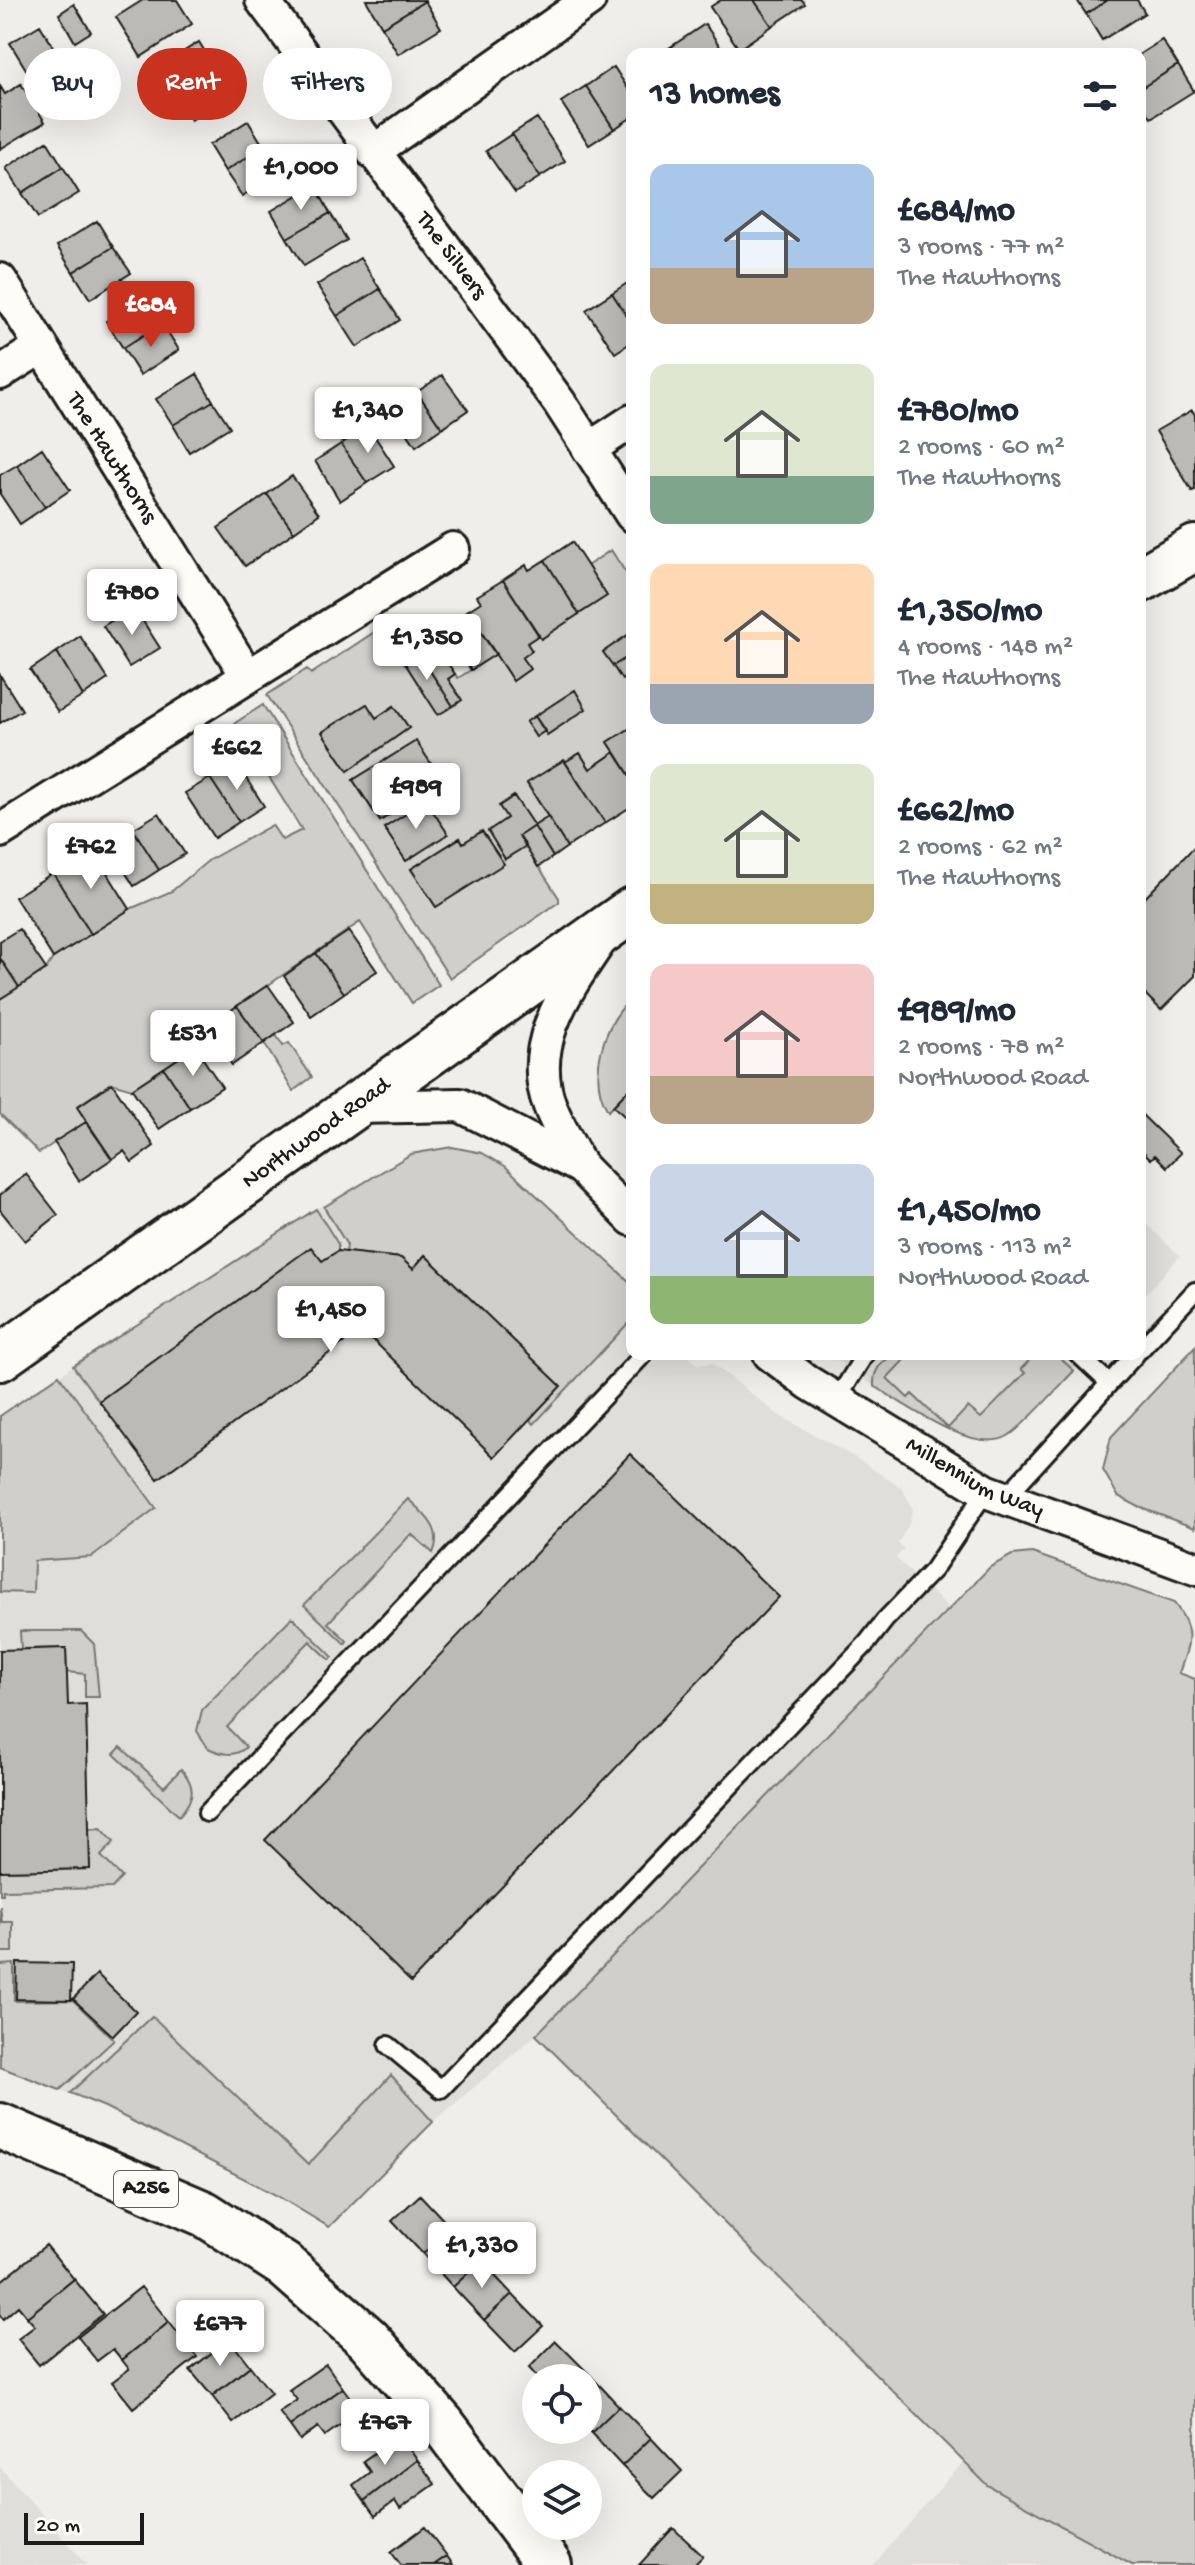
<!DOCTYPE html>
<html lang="en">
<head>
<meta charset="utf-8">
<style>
	:root { --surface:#fff; --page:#f6f6f7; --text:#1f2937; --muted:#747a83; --accent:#c8321e }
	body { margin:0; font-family:"Gochi Hand",sans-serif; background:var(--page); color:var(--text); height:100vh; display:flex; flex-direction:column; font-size:30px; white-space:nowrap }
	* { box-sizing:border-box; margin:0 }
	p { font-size:26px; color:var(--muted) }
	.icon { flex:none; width:44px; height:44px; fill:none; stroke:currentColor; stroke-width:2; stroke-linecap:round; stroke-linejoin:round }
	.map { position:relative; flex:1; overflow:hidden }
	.drawer { position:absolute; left:626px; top:48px; width:520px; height:1312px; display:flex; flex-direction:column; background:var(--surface); border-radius:16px; box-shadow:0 8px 32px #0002 }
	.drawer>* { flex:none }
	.banner { position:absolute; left:24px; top:48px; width:482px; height:72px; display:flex; gap:16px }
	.fabs { position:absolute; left:522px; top:2364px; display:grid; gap:16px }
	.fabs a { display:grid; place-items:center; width:80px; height:80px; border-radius:50%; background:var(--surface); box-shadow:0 8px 32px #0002; font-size:40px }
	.scale { position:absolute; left:24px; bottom:20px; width:120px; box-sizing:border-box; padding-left:8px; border:4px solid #1c1c1c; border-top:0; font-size:22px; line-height:28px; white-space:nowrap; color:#1c1c1c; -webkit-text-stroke:6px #fdfcf7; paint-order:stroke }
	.price { position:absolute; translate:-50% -68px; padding:0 18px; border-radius:8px; background:#fff; color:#222; font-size:26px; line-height:52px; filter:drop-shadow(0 2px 4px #0008) }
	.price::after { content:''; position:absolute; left:50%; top:48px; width:24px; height:18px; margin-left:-12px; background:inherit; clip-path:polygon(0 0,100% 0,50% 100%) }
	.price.on { background:var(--accent); color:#fff }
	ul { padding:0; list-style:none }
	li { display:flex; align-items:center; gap:24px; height:200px; padding:0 24px }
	li span { display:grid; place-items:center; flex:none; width:224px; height:160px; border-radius:16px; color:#555 }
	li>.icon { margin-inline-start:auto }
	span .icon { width:96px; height:96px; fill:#fffc; stroke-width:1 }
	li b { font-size:34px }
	h2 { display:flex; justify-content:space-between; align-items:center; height:96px; padding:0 24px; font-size:34px }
	.pill { padding:0 28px; border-radius:36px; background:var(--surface); box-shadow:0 8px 32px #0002; font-size:28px; line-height:72px }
	.pill.on { background:var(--accent); color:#fff }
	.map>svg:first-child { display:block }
	.built { fill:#e0deda }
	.green { fill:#d0cfcc; stroke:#767674; stroke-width:2; fill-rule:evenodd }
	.building { fill:#bbbab6; stroke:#1c1c1c; stroke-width:2 }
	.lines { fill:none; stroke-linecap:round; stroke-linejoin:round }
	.lane-casing { stroke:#1c1c1c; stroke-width:22 }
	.street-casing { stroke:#1c1c1c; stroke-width:38 }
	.secondary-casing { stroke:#1c1c1c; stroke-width:50 }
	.primary-casing { stroke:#1c1c1c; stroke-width:50 }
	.lane { stroke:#fdfcf7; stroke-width:16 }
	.street { stroke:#fdfcf7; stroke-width:32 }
	.secondary { stroke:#fdfcf7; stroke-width:44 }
	.primary { stroke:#fdfcf7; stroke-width:44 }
	.labels { text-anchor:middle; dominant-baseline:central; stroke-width:6; stroke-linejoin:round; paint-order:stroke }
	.shield { fill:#fdfcf7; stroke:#605f5e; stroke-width:2 }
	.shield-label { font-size:22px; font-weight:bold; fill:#1c1c1c }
	.street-label { font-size:24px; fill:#1c1c1c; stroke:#fdfcf7 }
</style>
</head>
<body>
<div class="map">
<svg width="1195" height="2565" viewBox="0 0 1195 2565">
	<rect width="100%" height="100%" fill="#f0eeea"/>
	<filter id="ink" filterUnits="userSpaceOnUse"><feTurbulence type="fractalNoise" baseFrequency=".0125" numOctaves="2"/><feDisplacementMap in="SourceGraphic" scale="16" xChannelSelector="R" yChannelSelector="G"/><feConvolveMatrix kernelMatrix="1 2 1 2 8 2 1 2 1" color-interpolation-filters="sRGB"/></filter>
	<g filter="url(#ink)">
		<path class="built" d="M 452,1147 L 482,1153 L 505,1166 L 632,1284 L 632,1354 L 686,1354 L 698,1365 L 712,1363 L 780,1416 L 856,1458 L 902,1488 L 913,1509 L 909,1524 L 898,1543 L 904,1549 L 896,1558 L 951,1610 L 536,2035 L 433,2122 L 329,2227 L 276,2195 L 105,2107 L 0,2067 L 0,1416 L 73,1366 L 316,1209 L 411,1154 Z
			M 1140,1218 L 1180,1256 L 1140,1300 Z
			M 828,1354 L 1089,1354 L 1009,1436 L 982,1441 L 964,1437 L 874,1386 Z
			M 964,2461 L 987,2485 L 1132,2565 L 873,2565 Z
			M 0,2467 L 87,2565 L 0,2565 Z"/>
		<path class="green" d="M 611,550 L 632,582 L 632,727 L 608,742 L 615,752 L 590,769 L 580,753 L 527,784 L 548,817 L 519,836 L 559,898 L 559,902 L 450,978 L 267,695 L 307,669 L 311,674 L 382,627 L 438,714 L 461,700 L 448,679 L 455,674 L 458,678 L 496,654 L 513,680 L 529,669 L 522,658 L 527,643 L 539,635 L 542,638 L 606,596 L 587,566 ZM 366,704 L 376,718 L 394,706 L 409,728 L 348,770 L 323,732 ZM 416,741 L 441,780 L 380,821 L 353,780 ZM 385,828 L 447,834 L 406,861 ZM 482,831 L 503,864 L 436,907 L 411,869 L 460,838 L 463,843 Z
			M 263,705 L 439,985 L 412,1003 L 360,922 L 206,1028 L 195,1047 L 132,1089 L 112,1083 L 77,1106 L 86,1122 L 39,1153 L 0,1114 L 0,999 L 46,969 L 53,958 L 130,909 L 172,891 L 209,860 L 272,825 L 282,840 L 302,830 L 235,723 Z
			M 632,998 L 632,1086 L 608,1111 C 587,1076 603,1024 632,998 Z
			M 276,1035 L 283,1046 L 289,1043 L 312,1077 L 293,1091 L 264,1043 Z
			M 452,1147 L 482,1153 L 505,1166 L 632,1284 L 632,1319 L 534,1424 L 530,1419 L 560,1385 L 425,1255 L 413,1269 L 401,1258 L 346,1252 L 347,1245 L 324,1207 L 411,1154 Z
			M 316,1209 L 338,1244 L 338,1251 L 322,1261 L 311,1248 L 99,1401 L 73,1366 Z
			M 1195,1347 L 1195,1528 L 1139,1507 L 1118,1496 L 1103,1470 L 1111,1437 Z
			M 897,1354 L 908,1356 L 887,1378 L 908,1398 L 912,1394 L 948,1428 L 968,1407 L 981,1418 L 1025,1373 L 1021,1369 L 1035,1354 L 1056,1354 L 1074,1371 C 1058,1387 1025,1426 1008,1436 C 974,1456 905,1404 874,1386 C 873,1369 882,1360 897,1354 Z
			M 59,1375 L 156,1508 L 91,1557 L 34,1561 L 33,1593 L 0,1592 L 0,1416 Z
			M 408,1499 C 424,1514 444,1529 433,1553 L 411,1534 L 328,1623 L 347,1641 L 345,1644 L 304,1605 Z
			M 1032,1553 L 1174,1603 C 1195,1630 1190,1642 1179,1673 L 1195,1679 L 1195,2565 L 1132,2565 L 987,2485 L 536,2035 L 990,1567 L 1012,1555 Z
			M 292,1617 L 333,1657 L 330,1660 L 310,1641 L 227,1727 L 246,1747 C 235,1758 221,1754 208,1748 L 197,1731 L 202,1710 Z
			M 20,1631 L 81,1631 L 94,1644 L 99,1697 L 85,1697 L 85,1674 L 67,1672 L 66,1648 L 21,1649 Z
			M 121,1747 L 164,1787 L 181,1769 C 197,1787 194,1799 179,1816 L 114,1754 Z
			M 101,1828 L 114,1842 L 101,1856 L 122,1877 L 112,1888 L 3,1890 L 3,1894 L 0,1894 L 0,1871 L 90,1869 L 89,1829 Z
			M 0,1906 L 2,1922 L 13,1922 L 13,1952 L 0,1952 Z
			M 14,1964 L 14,2001 L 73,2000 L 114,2040 L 60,2090 L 0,2067 L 0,1965 Z
			M 152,2016 L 308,2165 L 391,2075 L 433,2122 L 329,2227 L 276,2195 L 105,2107 L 70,2093 Z"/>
		<path class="building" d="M 143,0 L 177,0 L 192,24 L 141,57 L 116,17 Z
			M 366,0 L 425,0 L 425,1 L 382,27 Z
			M 721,0 L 754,0 L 772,26 L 739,49 L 710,7 Z
			M 754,0 L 802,0 L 805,4 L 772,26 Z
			M 1077,0 L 1108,0 L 1086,14 Z
			M 1108,0 L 1137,0 L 1145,13 L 1102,40 L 1086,14 Z
			M 425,1 L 441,28 L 398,54 L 382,27 Z
			M 74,4 L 91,32 L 75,42 L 59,14 Z
			M 705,24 L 725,54 L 677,54 L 672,46 Z
			M 40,25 L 57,53 L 27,71 L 10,43 Z
			M 1162,40 L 1178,65 L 1140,89 L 1140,54 Z
			M 199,42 L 215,68 L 175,93 L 159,67 Z
			M 672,46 L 677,54 L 660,54 Z
			M 1178,65 L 1194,91 L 1151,118 L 1140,101 L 1140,89 Z
			M 614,67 L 632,95 L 632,117 L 614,129 L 586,86 Z
			M 215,68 L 232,95 L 191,120 L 175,93 Z
			M 21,84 L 45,122 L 0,149 L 0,86 L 5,94 Z
			M 586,86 L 614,129 L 589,145 L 561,102 Z
			M 537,118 L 565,161 L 540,177 L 512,134 Z
			M 248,121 L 264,147 L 225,171 L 209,145 Z
			M 512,134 L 540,177 L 515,193 L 486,151 Z
			M 47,141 L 63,167 L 22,193 L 6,168 Z
			M 264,147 L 280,172 L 242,196 L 225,171 Z
			M 63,167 L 79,193 L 38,218 L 22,193 Z
			M 315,185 L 330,213 L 287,238 L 271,211 Z
			M 330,213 L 347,240 L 304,266 L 287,238 Z
			M 97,221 L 113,247 L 73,272 L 57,246 Z
			M 113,247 L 131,273 L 90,299 L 73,272 Z
			M 360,258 L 380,289 L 337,316 L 317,285 Z
			M 632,280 L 632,324 L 612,293 Z
			M 380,289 L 400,320 L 357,347 L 337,316 Z
			M 612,293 L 632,324 L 632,342 L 615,353 L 586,310 Z
			M 145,296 L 162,323 L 123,348 L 106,321 Z
			M 162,323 L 179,350 L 140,375 L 123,348 Z
			M 197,374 L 213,401 L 173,425 L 156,399 Z
			M 442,375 L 468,410 L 442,428 L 417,392 Z
			M 417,392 L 442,428 L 416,446 L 391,410 Z
			M 213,401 L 230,427 L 189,452 L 173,425 Z
			M 1192,410 L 1195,415 L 1195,490 L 1192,491 L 1156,431 Z
			M 368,426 L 394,466 L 367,483 L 341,444 Z
			M 341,444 L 367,483 L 340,501 L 315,461 Z
			M 42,448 L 70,490 L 45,507 L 17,465 Z
			M 17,465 L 45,507 L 20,524 L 0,494 L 0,475 Z
			M 292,476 L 319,514 L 294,532 L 267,494 Z
			M 267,494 L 294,532 L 245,566 L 218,528 Z
			M 572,542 L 607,596 L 579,614 L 545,560 Z
			M 545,560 L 579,614 L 541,639 L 503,580 L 526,565 L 529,570 Z
			M 503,580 L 539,635 L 527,643 L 532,651 L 522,658 L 530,669 L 513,681 L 467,611 L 481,602 L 477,596 Z
			M 134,607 L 160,648 L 129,667 L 103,626 Z
			M 467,611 L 496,654 L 471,670 L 443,626 Z
			M 632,632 L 632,654 L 613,666 L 603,652 Z
			M 80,636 L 108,679 L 83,696 L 57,652 Z
			M 431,638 L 455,674 L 448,679 L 462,700 L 453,706 L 415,648 Z
			M 415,648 L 453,706 L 438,715 L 401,657 Z
			M 57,652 L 83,696 L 58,712 L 30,670 Z
			M 632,654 L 632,674 L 622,680 L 613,666 Z
			M 0,675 L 22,710 L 0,723 Z
			M 575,690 L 586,709 L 547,735 L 535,716 Z
			M 367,704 L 376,718 L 394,706 L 409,728 L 348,771 L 322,732 Z
			M 535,716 L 545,731 L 536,737 L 526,722 Z
			M 632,727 L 632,779 L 608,742 Z
			M 416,741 L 442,780 L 380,821 L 353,780 Z
			M 615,752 L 632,779 L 632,806 L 605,823 L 565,762 L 580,753 L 590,769 Z
			M 564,760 L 605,823 L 567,847 L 527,783 Z
			M 235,761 L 264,806 L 239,822 L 210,778 Z
			M 210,778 L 239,822 L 214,838 L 185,793 Z
			M 514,796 L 534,826 L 519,836 L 526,846 L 505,859 L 488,831 L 507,818 L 499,806 Z
			M 426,801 L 448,834 L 406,861 L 384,828 Z
			M 159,813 L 185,854 L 159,870 L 133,829 Z
			M 548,817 L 567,847 L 553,857 L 534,826 Z
			M 534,826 L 553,857 L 538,867 L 519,836 Z
			M 133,829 L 159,870 L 134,886 L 108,844 Z
			M 482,831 L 504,864 L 436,907 L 411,869 L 460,838 L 463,843 Z
			M 1195,846 L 1195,976 L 1161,1010 L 1140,989 L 1140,903 Z
			M 92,849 L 130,909 L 91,934 L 53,873 Z
			M 53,873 L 91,934 L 53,958 L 15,897 Z
			M 19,929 L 46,969 L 19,987 L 0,958 L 0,941 Z
			M 349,931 L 377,971 L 344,993 L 316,953 Z
			M 316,953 L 344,993 L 311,1016 L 284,976 Z
			M 0,958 L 19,987 L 0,999 Z
			M 268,985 L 294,1022 L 264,1043 L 237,1006 Z
			M 237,1006 L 264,1043 L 232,1065 L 206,1028 Z
			M 195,1047 L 222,1087 L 190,1108 L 164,1068 Z
			M 164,1068 L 190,1108 L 159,1129 L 132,1089 Z
			M 112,1083 L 154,1146 L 132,1162 L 124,1151 L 112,1159 L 77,1107 Z
			M 632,1086 L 632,1123 L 613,1106 Z
			M 1140,1113 L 1181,1153 L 1167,1167 L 1155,1155 L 1151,1159 L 1140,1149 Z
			M 86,1122 L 112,1159 L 79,1181 L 54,1142 Z
			M 26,1174 L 58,1215 L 25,1241 L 0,1210 L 0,1195 Z
			M 311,1247 L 322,1261 L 338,1251 L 401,1258 L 413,1269 L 425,1255 L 561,1386 L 494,1457 L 373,1340 L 350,1338 L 158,1479 L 99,1401 Z
			M 630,1454 L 779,1597 L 411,1982 L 265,1840 Z
			M 66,1648 L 68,1705 L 86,1704 L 90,1869 L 0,1871 L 0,1650 Z
			M 17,1963 L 72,1964 L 71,2000 L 16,1999 Z
			M 97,1974 L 136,2012 L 113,2036 L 73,1999 Z
			M 420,2195 L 451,2228 L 423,2254 L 392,2221 Z
			M 451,2228 L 481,2261 L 453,2287 L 423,2254 Z
			M 46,2245 L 74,2279 L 27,2317 L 18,2306 L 3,2319 L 0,2315 L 0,2282 Z
			M 481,2261 L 512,2294 L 484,2320 L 453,2287 Z
			M 74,2279 L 103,2314 L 39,2365 L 18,2339 L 35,2326 L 27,2317 Z
			M 141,2287 L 169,2322 L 122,2360 L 113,2349 L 97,2361 L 78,2337 Z
			M 512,2294 L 543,2326 L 515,2352 L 484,2320 Z
			M 169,2322 L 197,2357 L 133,2408 L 112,2382 L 129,2369 L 122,2360 Z
			M 229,2339 L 250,2366 L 212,2396 L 190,2370 Z
			M 556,2341 L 588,2373 L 583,2378 L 538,2378 L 529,2368 Z
			M 326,2364 L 343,2388 L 290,2426 L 279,2412 L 297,2400 L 289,2390 Z
			M 250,2366 L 271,2393 L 233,2423 L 212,2396 Z
			M 588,2373 L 619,2406 L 591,2433 L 588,2430 L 588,2378 L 583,2378 Z
			M 343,2388 L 360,2411 L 325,2436 L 318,2427 L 300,2440 L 290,2426 Z
			M 619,2406 L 651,2438 L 622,2466 L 591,2433 Z
			M 400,2435 L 417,2460 L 364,2501 L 353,2485 L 370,2472 L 363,2461 Z
			M 651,2438 L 682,2471 L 654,2498 L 622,2466 Z
			M 417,2460 L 435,2484 L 400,2509 L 395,2501 L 375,2516 L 364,2501 Z
			M 425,2527 L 447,2556 L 434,2565 L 401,2565 L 391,2552 Z
			M 673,2528 L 703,2556 L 694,2565 L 639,2565 Z
			M 447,2556 L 453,2565 L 434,2565 Z"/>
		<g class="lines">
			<defs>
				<path id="lane" d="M 1140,1350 L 1195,1291
					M 1078,1354 L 1109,1383
					M 837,1400 L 865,1354
					M 1004,1499 L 1136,1354
					M 207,1813 L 644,1354
					M 388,2045 L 441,2089 L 867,1643 L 885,1620 L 933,1570 L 986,1491"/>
				<g id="street">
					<path id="s1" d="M 262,0 L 559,402 L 632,515"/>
					<path d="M 373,152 L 589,0"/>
					<path id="s2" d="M 0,280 L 247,675"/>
					<path d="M 0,373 L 41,347"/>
					<path d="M 589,449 L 632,421"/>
					<path d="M 0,831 L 453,549"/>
					<path d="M 356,1107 L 460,1105 L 581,1167 L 632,1219"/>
					<path d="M 581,1167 C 570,1147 558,1127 550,1106 C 526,1045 566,991 599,942"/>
					<path id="s3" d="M 770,1354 L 809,1383 L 986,1491 L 1195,1568"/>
				</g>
				<g id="secondary">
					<path d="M 1140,580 L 1195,548"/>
					<path id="s4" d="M 0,1358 L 632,910"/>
				</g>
				<path id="primary" d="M 0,2126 L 205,2214 L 284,2265 L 368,2339 L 443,2425 L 549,2565"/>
			</defs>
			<use href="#lane" class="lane-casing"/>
			<use href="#street" class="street-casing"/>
			<use href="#secondary" class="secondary-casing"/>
			<use href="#primary" class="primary-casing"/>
			<use href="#lane" class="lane"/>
			<use href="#street" class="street"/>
			<use href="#secondary" class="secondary"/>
			<use href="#primary" class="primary"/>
		</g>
	</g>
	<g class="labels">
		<rect class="shield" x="114" y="2171" width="64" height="36" rx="6"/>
		<g class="shield-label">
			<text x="146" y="2189">A256</text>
		</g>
		<g class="street-label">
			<text stroke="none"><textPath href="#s1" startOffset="318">The Silvers</textPath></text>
			<text stroke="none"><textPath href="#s2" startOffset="210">The Hawthorns</textPath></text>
			<text stroke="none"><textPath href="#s4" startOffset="388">Northwood Road</textPath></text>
			<text stroke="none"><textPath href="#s3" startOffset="240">Millennium Way</textPath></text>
		</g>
	</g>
</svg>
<div class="fabs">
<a><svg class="icon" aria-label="locate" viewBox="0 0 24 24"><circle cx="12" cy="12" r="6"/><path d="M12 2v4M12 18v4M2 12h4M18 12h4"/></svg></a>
<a><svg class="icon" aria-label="layers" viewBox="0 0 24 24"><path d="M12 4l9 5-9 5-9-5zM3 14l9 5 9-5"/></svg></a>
</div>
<div class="scale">20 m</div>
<b class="price" style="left:301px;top:212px">£1,000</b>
<b class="price on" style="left:151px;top:349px">£684</b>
<b class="price" style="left:368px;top:455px">£1,340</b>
<b class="price" style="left:132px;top:637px">£780</b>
<b class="price" style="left:427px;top:682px">£1,350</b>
<b class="price" style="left:237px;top:792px">£662</b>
<b class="price" style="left:416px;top:831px">£989</b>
<b class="price" style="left:91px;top:891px">£762</b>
<b class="price" style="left:193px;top:1078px">£531</b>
<b class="price" style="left:331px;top:1354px">£1,450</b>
<b class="price" style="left:482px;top:2290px">£1,330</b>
<b class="price" style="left:220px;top:2368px">£677</b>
<b class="price" style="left:385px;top:2467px">£767</b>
<div class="banner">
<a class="pill">Buy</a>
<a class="pill on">Rent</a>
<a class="pill">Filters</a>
</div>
<section class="drawer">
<h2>13 homes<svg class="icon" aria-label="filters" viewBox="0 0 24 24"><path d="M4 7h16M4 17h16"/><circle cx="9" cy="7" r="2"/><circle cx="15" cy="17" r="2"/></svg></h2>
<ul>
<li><span style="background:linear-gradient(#a9c7e8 65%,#b9a48a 0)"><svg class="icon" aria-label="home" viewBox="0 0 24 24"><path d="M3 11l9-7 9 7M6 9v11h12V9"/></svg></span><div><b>£684/mo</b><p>3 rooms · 77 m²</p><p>The Hawthorns</p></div></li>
<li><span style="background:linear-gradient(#dfe7d0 70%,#7fa58c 0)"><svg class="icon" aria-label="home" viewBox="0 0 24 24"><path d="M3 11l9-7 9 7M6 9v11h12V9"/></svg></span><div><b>£780/mo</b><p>2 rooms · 60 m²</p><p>The Hawthorns</p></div></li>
<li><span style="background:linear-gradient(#ffd9b3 75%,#9aa5b1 0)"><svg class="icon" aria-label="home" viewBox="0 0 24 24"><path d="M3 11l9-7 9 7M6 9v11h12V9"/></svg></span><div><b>£1,350/mo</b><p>4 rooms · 148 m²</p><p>The Hawthorns</p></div></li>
<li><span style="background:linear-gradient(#dfe7d0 75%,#c2b280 0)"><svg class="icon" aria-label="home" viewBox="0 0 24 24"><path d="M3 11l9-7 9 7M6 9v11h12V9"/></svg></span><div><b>£662/mo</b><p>2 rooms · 62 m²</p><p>The Hawthorns</p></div></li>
<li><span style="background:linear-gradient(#f6c9c9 70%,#b9a48a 0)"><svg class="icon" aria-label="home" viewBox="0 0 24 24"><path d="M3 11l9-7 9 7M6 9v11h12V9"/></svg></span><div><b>£989/mo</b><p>2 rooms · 78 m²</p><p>Northwood Road</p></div></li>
<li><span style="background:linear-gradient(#c9d6e8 70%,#8fb573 0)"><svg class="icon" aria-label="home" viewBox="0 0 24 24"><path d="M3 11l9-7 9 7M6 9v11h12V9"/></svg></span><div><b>£1,450/mo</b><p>3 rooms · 113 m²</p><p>Northwood Road</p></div></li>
</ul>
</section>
</div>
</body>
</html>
